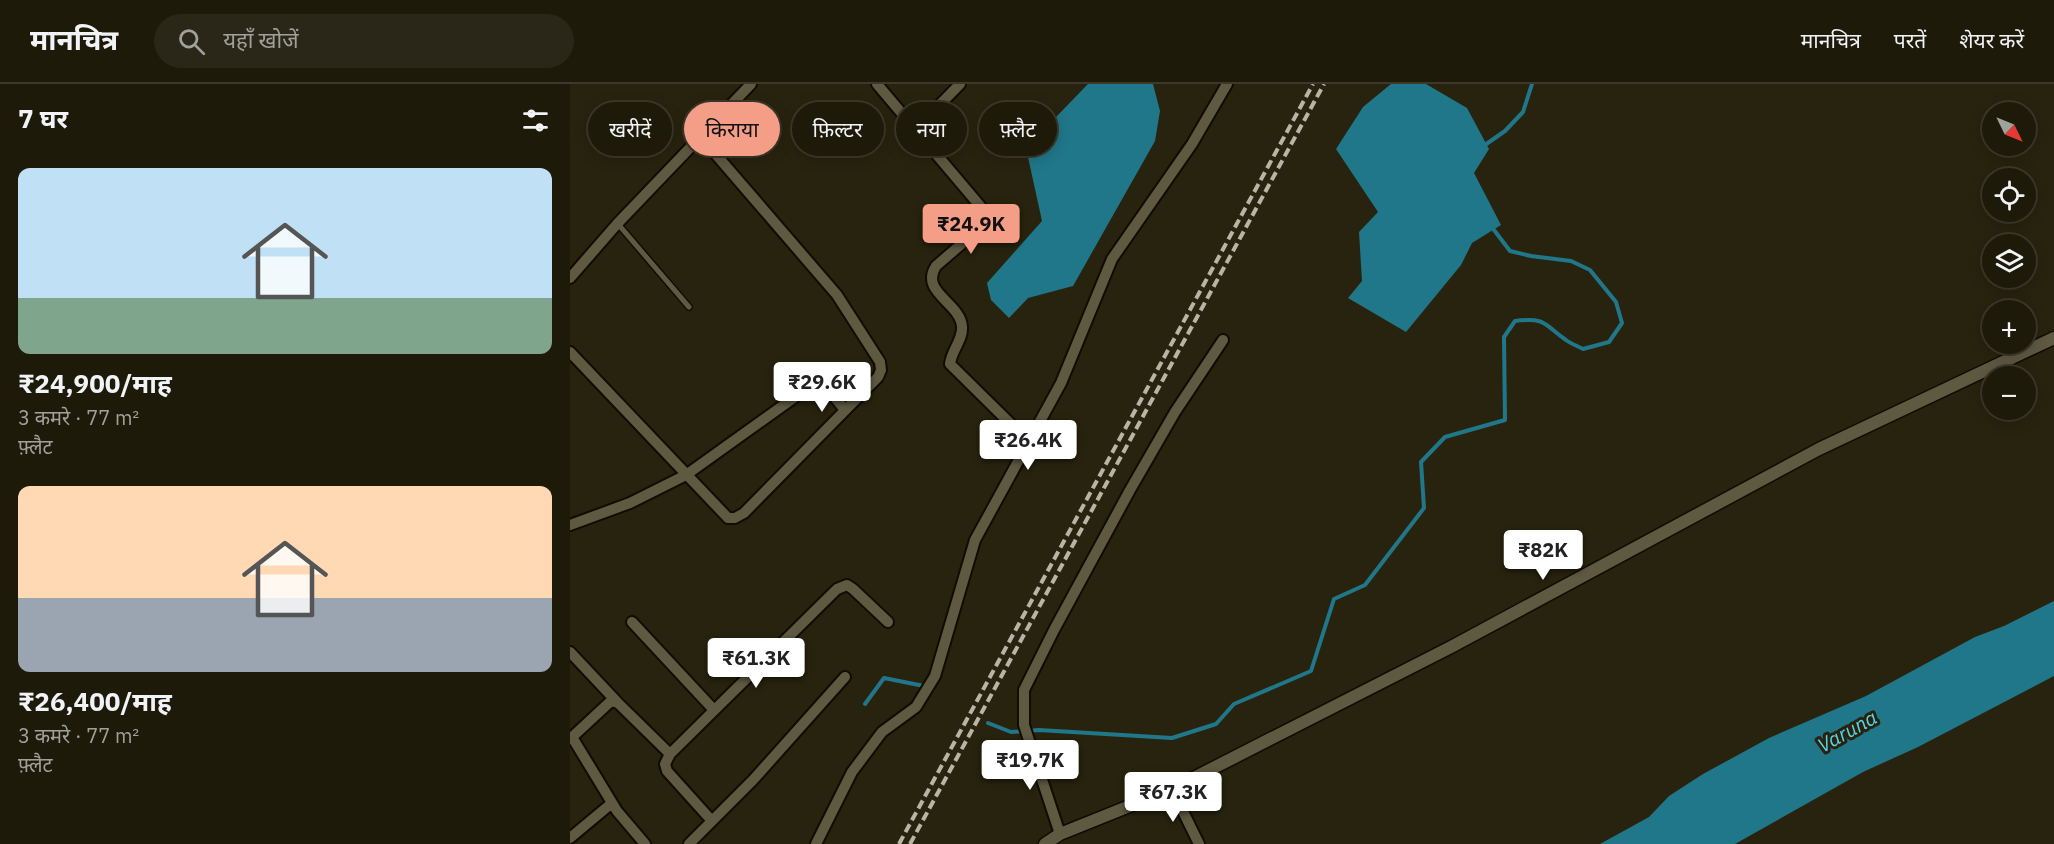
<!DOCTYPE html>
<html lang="hi">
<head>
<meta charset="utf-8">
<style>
	:root { --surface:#1e1a0a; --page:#2b2718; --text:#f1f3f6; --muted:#a1a19c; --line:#3c382b; --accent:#f49e87 }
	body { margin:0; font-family:"IBM Plex Sans","Noto Sans Devanagari",sans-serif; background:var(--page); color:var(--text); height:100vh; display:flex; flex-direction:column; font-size:22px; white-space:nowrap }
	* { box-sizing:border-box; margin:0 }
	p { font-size:20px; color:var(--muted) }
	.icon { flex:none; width:33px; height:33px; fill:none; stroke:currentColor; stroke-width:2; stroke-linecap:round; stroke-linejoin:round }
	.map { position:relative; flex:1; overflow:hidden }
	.drawer { display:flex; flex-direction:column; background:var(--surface); width:570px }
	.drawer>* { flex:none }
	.guide { position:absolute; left:18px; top:18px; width:570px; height:54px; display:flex; gap:12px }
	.needle { width:39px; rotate:133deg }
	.buttons { position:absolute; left:1412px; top:18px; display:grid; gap:12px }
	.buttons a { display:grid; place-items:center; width:54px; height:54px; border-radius:50%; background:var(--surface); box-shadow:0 3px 15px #0003,0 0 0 2px var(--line); font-size:30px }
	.price { position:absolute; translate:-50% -51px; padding:0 14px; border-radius:6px; background:#fff; color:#222; font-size:20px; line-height:39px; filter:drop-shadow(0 2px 3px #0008) }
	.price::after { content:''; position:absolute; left:50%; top:36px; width:18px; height:14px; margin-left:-9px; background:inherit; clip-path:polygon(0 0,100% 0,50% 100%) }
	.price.active { background:var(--accent); color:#111 }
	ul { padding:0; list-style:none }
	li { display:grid; align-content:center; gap:12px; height:318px; padding:0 18px }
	li span { display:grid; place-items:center; height:186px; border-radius:12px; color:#555 }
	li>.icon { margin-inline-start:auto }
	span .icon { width:108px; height:108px; fill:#fffc; stroke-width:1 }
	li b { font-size:26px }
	h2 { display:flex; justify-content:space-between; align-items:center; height:72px; padding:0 18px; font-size:26px }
	.tag { padding:0 21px; border-radius:27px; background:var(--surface); box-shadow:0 3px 15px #0003,0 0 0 2px var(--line); font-size:21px; line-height:54px }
	.tag.active { background:var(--accent); color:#111 }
	header { display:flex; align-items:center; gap:36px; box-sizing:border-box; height:84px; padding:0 30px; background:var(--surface); border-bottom:2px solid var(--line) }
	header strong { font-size:28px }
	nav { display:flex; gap:33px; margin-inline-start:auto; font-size:21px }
	.search { width:420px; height:54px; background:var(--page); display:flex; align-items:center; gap:15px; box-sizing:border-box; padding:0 21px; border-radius:33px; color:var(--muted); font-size:22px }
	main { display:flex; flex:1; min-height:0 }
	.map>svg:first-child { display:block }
	.water { fill:#207789 }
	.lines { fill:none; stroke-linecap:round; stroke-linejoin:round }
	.stream { stroke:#207789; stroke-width:4 }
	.service-casing { stroke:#110c00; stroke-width:8 }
	.minor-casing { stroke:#110c00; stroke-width:14 }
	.tertiary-casing { stroke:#110c00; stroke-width:15 }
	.service { stroke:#5f5942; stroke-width:5 }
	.minor { stroke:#5f5942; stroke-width:10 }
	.tertiary { stroke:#5f5942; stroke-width:12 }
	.rail { stroke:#b8b4a6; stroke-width:4; stroke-dasharray:9 4.5; stroke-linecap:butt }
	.labels { text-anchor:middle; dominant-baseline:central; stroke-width:6; stroke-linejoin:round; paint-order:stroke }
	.water-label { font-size:20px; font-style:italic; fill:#5ad4ee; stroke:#28230e }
</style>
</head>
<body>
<header>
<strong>मानचित्र</strong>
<div class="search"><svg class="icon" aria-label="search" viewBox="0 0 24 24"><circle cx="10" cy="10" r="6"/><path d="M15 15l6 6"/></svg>यहाँ खोजें</div>
<nav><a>मानचित्र</a><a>परतें</a><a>शेयर करें</a></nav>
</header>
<main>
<section class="drawer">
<h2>7 घर<svg class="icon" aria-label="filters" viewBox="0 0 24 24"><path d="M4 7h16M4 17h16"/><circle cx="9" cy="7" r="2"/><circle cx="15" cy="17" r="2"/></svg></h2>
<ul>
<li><span style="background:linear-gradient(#bfe0f5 70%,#7fa58c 0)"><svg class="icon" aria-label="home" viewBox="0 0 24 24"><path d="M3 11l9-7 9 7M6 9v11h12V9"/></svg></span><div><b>₹24,900/माह</b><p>3 कमरे · 77 m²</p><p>फ़्लैट</p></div></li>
<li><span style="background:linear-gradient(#ffd9b3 60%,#9aa5b1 0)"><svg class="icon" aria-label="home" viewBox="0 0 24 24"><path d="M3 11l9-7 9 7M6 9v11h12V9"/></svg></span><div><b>₹26,400/माह</b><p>3 कमरे · 77 m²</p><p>फ़्लैट</p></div></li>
</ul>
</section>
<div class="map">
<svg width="1484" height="760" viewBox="0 0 1484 760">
	<rect width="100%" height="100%" fill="#28230e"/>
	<path class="water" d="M 518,0 L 583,0 L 590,27 L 585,57 L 503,202 L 458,214 L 439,234 L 421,216 L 417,199 L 472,137 L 456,64 Z
		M 821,0 L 856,0 L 897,24 L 919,65 L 904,89 L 931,141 L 902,159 L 891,181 L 836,248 L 778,214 L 792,197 L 789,148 L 808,128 L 766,65 L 793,23 Z
		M 1484,517 L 1484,592 L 1348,663 L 1293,688 L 1165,760 L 1030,760 L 1079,733 L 1099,712 L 1133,690 L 1199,654 L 1296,612 L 1405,553 L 1434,542 Z"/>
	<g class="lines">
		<path class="stream" d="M 912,63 L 935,47 L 953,28 L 962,0
			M 295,620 L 314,594 L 354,602
			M 418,639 L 441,648 L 469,646 L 602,654 L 646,640 L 664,620 L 741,587 L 764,515 L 795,501 L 854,424 L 851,378 L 875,353 L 935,336 L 934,253 L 945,237 C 977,233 974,241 996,256 C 1001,260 1008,262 1013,265 L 1039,258 L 1052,239 L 1046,218 L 1020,186 L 1001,177 L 961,172 L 940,167 L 921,142"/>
		<defs>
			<path id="service" d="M 48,140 L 119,223"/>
			<path id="minor" d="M 307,0 L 416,129 L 414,137 L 410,144 L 366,182 C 349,208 391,219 392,243 C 393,256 381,267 380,280 L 458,357
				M 346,45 L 390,0
				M 0,194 L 47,140 L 181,0
				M 0,268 L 158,434 L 165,434 L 174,429 L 308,293 L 311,286 L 310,278 L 267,211 L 130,52
				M 0,441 L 60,419 L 116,391 L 246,298 L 254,300 L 275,326
				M 62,538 L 144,626
				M 0,568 L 48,619
				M 2,653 L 47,727 L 75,760
				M 0,655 L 41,617 L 48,619 L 100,670
				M 602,705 L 629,760
				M 142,737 L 97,687 L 95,680 L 100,670 L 267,505 L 277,501 L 283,505 L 318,538
				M 490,750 L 454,641 L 454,606 L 484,546 L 560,406 L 605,328 L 653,256
				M 0,754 L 42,719
				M 119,760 L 183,696 L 275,593
				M 246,760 L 282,688 L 312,648 L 346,623 L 365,592 L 405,456 L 491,299 L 542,175 L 622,60 L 657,0"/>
			<path id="tertiary" d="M 475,760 L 490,750 L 602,705 L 881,563 L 1249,365 L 1484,254"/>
		</defs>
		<use href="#service" class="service-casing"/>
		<use href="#minor" class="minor-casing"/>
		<use href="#tertiary" class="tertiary-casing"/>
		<use href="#service" class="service"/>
		<use href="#minor" class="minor"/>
		<use href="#tertiary" class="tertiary"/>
		<path class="rail" d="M 329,760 L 743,0
			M 340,760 L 754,0"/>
	</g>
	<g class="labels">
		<g class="water-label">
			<text transform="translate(1277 647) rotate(-29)">Varuna</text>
		</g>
	</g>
</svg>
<div class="buttons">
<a><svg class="needle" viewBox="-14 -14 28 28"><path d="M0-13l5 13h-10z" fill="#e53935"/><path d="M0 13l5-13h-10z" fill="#a1a19c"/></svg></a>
<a><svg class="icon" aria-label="locate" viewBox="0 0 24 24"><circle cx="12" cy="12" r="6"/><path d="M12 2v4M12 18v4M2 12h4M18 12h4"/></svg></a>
<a><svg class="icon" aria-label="layers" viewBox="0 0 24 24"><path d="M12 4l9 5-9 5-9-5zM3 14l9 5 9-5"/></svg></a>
<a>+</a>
<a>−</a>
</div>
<b class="price active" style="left:401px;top:171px">₹24.9K</b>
<b class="price" style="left:252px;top:329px">₹29.6K</b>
<b class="price" style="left:458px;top:387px">₹26.4K</b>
<b class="price" style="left:973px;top:497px">₹82K</b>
<b class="price" style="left:186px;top:605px">₹61.3K</b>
<b class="price" style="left:460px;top:707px">₹19.7K</b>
<b class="price" style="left:603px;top:739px">₹67.3K</b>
<div class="guide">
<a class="tag">खरीदें</a>
<a class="tag active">किराया</a>
<a class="tag">फ़िल्टर</a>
<a class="tag">नया</a>
<a class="tag">फ़्लैट</a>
</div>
</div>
</main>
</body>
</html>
